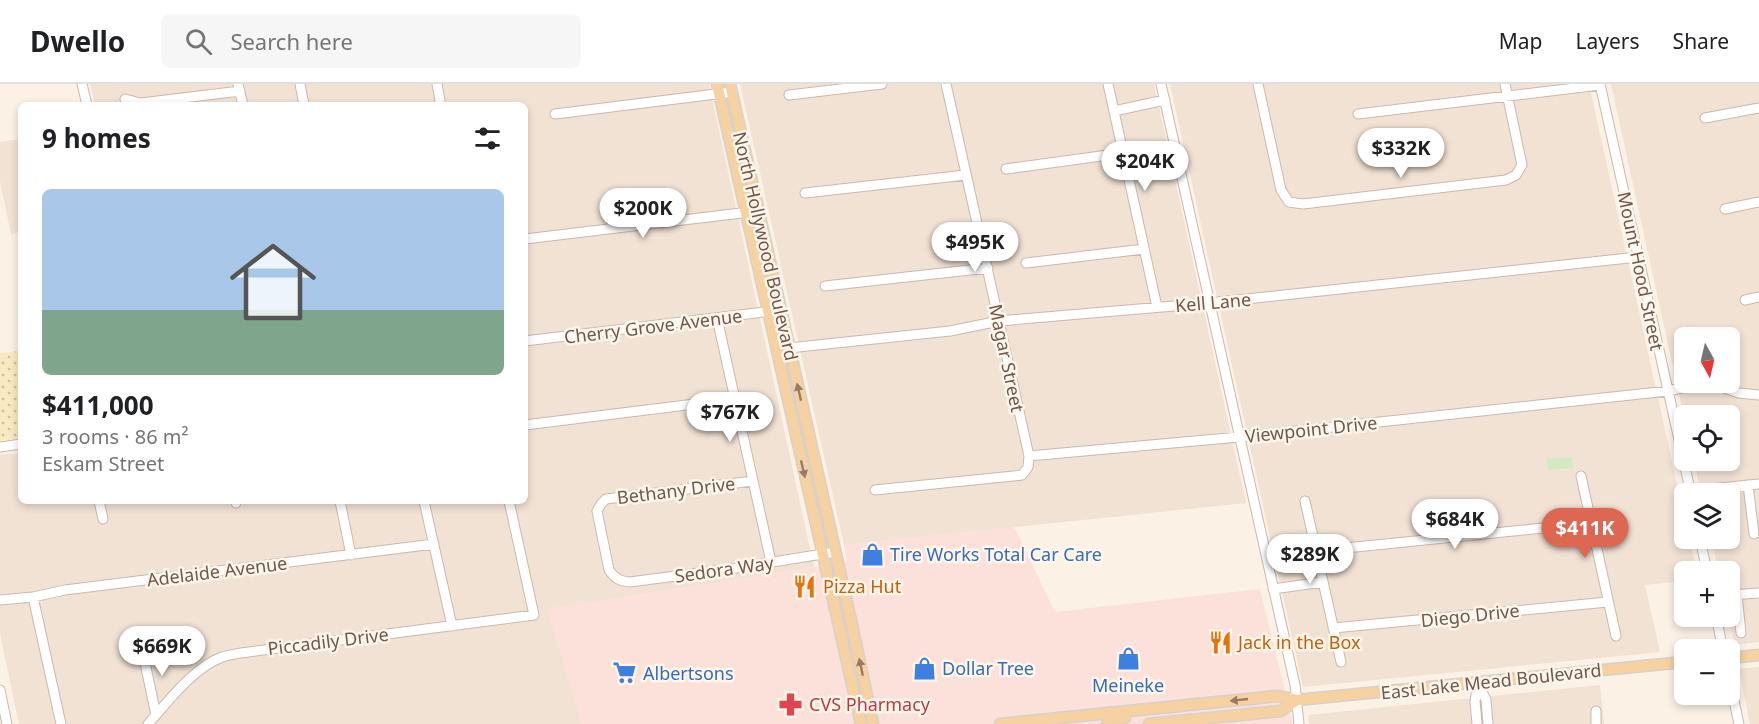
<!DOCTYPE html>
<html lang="en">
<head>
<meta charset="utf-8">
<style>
	:root { --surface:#fff; --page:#f6f6f6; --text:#202124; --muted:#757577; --line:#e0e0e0; --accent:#de6751 }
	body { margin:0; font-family:"Noto Sans",sans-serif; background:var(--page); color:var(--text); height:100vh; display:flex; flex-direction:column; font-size:22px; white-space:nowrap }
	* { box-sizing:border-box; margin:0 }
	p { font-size:20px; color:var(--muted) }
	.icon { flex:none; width:33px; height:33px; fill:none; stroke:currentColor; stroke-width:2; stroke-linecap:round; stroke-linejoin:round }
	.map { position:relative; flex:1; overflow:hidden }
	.drawer { position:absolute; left:18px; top:18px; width:510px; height:402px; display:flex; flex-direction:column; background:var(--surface); border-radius:9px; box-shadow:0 3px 9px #0003 }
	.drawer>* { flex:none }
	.needle { width:39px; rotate:172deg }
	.tools { position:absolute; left:1674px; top:243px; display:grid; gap:12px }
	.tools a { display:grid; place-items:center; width:66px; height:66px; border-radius:9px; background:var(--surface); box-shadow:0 3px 9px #0003; font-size:30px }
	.price { position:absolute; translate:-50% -51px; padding:0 14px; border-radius:21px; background:#fff; color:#222; font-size:20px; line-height:39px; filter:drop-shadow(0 2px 3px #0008) }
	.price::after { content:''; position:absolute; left:50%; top:36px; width:18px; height:14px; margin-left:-9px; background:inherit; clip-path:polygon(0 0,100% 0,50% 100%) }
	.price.on { background:var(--accent); color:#fff }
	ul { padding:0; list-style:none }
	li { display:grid; align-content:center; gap:12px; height:318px; padding:0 24px }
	li span { display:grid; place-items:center; height:186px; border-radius:9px; color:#555 }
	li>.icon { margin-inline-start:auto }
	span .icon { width:108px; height:108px; fill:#fffc; stroke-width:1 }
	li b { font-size:26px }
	h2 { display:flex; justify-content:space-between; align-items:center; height:72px; padding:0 24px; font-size:26px }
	header { display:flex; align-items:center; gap:36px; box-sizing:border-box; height:84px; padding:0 30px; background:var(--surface); border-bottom:2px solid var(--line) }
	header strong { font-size:28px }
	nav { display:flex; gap:33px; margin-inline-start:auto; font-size:21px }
	.search { width:420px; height:54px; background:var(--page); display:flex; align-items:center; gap:15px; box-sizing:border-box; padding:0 21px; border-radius:9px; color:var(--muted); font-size:22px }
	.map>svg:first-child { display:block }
	.residential { fill:#f2e2d4; fill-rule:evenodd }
	.commercial { fill:#fbe1d9 }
	.sand { fill:url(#sand-dots) }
	.garden { fill:#d5e8c4 }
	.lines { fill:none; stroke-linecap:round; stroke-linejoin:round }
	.minor-casing { stroke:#ccb8ac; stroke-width:11 }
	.major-casing { stroke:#d8d0cd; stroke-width:13 }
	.minor { stroke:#fff; stroke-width:9 }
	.major { stroke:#f6d1a1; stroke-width:10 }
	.oneway { fill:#9a7c66 }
	.labels { text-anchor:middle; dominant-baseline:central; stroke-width:5; stroke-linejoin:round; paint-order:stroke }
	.street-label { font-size:18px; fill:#72574c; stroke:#fef5eb }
	.shop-label { font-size:18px; fill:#366cbe; stroke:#fef5eb; text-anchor:start }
	.food-label { font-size:18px; fill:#c56008; stroke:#fef5eb; text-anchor:start }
	.health-label { font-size:18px; fill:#be3a42; stroke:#fef5eb; text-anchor:start }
</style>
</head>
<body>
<header>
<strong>Dwello</strong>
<div class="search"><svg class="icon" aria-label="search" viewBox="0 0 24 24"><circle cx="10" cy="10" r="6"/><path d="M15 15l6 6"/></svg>Search here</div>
<nav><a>Map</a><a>Layers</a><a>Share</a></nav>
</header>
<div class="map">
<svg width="1759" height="640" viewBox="0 0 1759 640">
	<defs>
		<pattern id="sand-dots" width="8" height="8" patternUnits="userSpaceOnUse" patternTransform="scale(1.5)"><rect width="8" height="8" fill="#f9e9c1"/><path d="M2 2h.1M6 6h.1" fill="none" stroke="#cec09f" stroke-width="1.8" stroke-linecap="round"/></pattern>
	</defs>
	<rect width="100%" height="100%" fill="#fbf1e5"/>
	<path class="residential" d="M 90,0 L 709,0 L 814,483 L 548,525 L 582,640 L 19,640 L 0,550 L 0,371 L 21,369 L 21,417 L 525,417 L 525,21 L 95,21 Z
		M 740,0 L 1154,0 L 1246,419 L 844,461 Z
		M 1170,0 L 1589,0 L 1684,432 L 1684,454 L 1689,455 L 1697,487 L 1684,488 L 1684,497 L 1645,501 L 1660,568 L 1303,603 Z
		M 1611,0 L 1759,0 L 1759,558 L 1735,561 L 1729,533 L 1730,488 L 1719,487 L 1711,455 L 1730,454 L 1730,410 L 1701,409 L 1694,377 L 1730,376 L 1730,332 L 1684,332 L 1684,333 ZM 1684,254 L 1730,254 L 1730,298 L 1684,298 Z
		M 21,55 L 21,148 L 11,150 L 0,97 L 0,58 Z
		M 1759,583 L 1759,640 L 1750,640 L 1739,585 Z
		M 1600,601 L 1604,640 L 1309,640 L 1308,631 Z"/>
	<path class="commercial" d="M 1014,443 L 1055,528 L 1260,505 L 1293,640 L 582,640 L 547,525 L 847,478 L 844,461 Z"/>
	<path class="sand" d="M 21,267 L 21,354 L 0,357 L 0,269 Z"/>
	<path class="garden" d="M 1572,373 L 1573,384 L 1548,386 L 1547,375 Z"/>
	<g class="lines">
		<defs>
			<path id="minor" d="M 82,0 L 87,21
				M 238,0 L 243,21
				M 300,0 L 304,21
				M 437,0 L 440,16 L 439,21
				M 946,0 L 1029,372
				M 1108,0 L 1157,223
				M 1161,0 L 1295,601 L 1299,640
				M 1258,0 L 1281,106 L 1289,118 L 1303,120 L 1506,96 L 1516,91 L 1522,81 L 1505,0
				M 1600,0 L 1691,410
				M 789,11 L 882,0
				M 125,15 L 141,19 L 240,7
				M 1114,27 L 1165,16
				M 555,30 L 732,8
				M 1358,30 L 1600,1
				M 1705,34 L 1759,24
				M 1006,85 L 1123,69
				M 805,109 L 966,91
				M 1725,125 L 1759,118
				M 525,155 L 758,127
				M 1026,179 L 1144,165
				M 825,202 L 988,184
				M 1745,216 L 1759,213
				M 717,234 L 771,478
				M 525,257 L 780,226
				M 789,264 L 950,247 L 999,237 L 1209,219 L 1638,173
				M 525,341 L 735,315
				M 0,363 L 21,360
				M 1581,392 L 1616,552
				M 753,397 L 606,415 L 601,420 L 597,427 L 609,486 C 615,495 620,497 630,498 L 736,484 L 835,468
				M 1748,401 L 1754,450
				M 875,406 L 1022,391 L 1028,383 L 1029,372 L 1239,353 L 1668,307 L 1696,301 L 1718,302 L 1739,309 L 1759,311
				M 1690,407 L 1759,400
				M 99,417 L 103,435
				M 236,417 L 236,419
				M 340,417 L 351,471
				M 424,417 L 452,542
				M 1305,417 L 1341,578
				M 1700,454 L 1707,488
				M 1316,467 L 1592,439
				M 1273,505 L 1323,498
				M 1730,511 L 1759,509
				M 1737,511 L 1741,549
				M 33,513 L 61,640
				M 0,516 L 33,513 L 65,506 L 434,460
				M 1716,532 L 1723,566
				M 1333,544 L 1608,518
				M 141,560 L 156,631
				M 1730,598 L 1739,640
				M 1478,599 L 1486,616 L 1488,640
				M 0,606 L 7,640
				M 1596,627 L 1596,640
				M 148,640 C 168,618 193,584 222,573 C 228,571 235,570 241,569 L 534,531 L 509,417
				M 1477,640 L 1475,617 L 1478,599"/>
			<path id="major" d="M 717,0 L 861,640
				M 730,0 L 852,541 L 873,640
				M 1730,574 L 1759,571
				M 1000,640 L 1278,612 L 1297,616 L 1684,578
				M 1107,640 L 1115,635 L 1125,634
				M 1149,640 L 1281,627 L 1297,616"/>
		</defs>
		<use href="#minor" class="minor-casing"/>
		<use href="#major" class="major-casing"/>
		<use href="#minor" class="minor"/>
		<use href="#major" class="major"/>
	</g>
	<defs><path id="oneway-solid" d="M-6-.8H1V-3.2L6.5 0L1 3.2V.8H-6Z" transform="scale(1.5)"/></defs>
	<g class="oneway">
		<use href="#oneway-solid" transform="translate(799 308) rotate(-103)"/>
		<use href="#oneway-solid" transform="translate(803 385) rotate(77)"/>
		<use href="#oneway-solid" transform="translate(861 583) rotate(-102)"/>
		<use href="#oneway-solid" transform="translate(1239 616) rotate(174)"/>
	</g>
	<defs>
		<symbol id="shop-bare" viewBox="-9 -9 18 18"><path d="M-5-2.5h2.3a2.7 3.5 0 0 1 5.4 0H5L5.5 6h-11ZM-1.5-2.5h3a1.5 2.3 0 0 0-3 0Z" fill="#3f7fe0" stroke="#fef5eb" stroke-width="2.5" paint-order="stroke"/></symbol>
		<symbol id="restaurant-bare" viewBox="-9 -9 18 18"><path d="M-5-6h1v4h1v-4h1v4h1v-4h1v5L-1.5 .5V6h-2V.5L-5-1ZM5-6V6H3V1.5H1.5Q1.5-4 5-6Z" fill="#e8710a" stroke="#fef5eb" stroke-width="2.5" paint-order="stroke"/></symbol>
		<symbol id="supermarket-bare" viewBox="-9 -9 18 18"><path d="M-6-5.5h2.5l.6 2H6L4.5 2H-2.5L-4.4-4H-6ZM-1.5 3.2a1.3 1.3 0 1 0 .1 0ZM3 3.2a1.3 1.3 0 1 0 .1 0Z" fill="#3f7fe0" stroke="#fef5eb" stroke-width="2.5" paint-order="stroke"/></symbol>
		<symbol id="pharmacy-bare" viewBox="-9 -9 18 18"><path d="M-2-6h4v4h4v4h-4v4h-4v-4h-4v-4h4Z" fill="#e0444e" stroke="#fef5eb" stroke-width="2.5" paint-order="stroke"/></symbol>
	</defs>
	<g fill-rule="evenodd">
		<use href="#shop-bare" x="856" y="454" width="33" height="33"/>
		<use href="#restaurant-bare" x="788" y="486" width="33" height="33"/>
		<use href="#restaurant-bare" x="1204" y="542" width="33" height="33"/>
		<use href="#shop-bare" x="1112" y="558" width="33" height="33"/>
		<use href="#shop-bare" x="908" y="568" width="33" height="33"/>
		<use href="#supermarket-bare" x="608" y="572" width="33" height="33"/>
		<use href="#pharmacy-bare" x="774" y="604" width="33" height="33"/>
	</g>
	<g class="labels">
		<g class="street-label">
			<text transform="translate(766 162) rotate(77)">North Hollywood Boulevard</text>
			<text transform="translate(1641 187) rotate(78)">Mount Hood Street</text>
			<text transform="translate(1213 218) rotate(-5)">Kell Lane</text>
			<text transform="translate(653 242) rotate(-7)">Cherry Grove Avenue</text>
			<text transform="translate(1007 274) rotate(78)">Magar Street</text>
			<text transform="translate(1311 345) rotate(-6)">Viewpoint Drive</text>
			<text transform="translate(676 406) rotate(-7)">Bethany Drive</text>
			<text transform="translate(724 485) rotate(-8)">Sedora Way</text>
			<text transform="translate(217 487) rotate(-7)">Adelaide Avenue</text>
			<text transform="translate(1470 531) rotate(-6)">Diego Drive</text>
			<text transform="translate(328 557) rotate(-7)">Piccadily Drive</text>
			<text transform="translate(1491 597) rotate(-6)">East Lake Mead Boulevard</text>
		</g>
		<g class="shop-label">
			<text x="890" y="470">Tire Works Total Car Care</text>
			<text x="942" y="584">Dollar Tree</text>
			<text x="643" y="589">Albertsons</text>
			<text x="1128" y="601" text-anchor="middle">Meineke</text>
		</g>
		<g class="food-label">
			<text x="823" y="502">Pizza Hut</text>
			<text x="1238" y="558">Jack in the Box</text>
		</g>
		<g class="health-label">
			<text x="809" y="620">CVS Pharmacy</text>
		</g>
	</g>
</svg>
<div class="tools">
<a><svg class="needle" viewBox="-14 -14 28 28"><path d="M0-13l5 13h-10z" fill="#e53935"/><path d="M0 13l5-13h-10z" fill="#757577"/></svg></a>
<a><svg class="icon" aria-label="locate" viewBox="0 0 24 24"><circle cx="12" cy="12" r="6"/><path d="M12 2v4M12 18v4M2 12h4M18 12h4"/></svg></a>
<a><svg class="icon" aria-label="layers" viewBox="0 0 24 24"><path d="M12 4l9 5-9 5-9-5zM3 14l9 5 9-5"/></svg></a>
<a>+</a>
<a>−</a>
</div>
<b class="price" style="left:1401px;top:95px">$332K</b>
<b class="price" style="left:1145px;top:108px">$204K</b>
<b class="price" style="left:643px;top:155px">$200K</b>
<b class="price" style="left:975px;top:189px">$495K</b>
<b class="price" style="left:730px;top:359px">$767K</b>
<b class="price" style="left:1455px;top:466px">$684K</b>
<b class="price on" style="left:1585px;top:475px">$411K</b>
<b class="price" style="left:1310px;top:501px">$289K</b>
<b class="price" style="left:162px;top:593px">$669K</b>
<section class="drawer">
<h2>9 homes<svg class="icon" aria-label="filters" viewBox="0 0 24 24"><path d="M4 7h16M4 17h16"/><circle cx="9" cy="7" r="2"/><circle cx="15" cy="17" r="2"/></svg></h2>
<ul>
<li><span style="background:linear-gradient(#a9c7e8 65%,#7fa58c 0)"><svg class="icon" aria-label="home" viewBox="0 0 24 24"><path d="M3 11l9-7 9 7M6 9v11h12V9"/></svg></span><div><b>$411,000</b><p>3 rooms · 86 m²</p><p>Eskam Street</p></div></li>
</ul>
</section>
</div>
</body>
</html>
